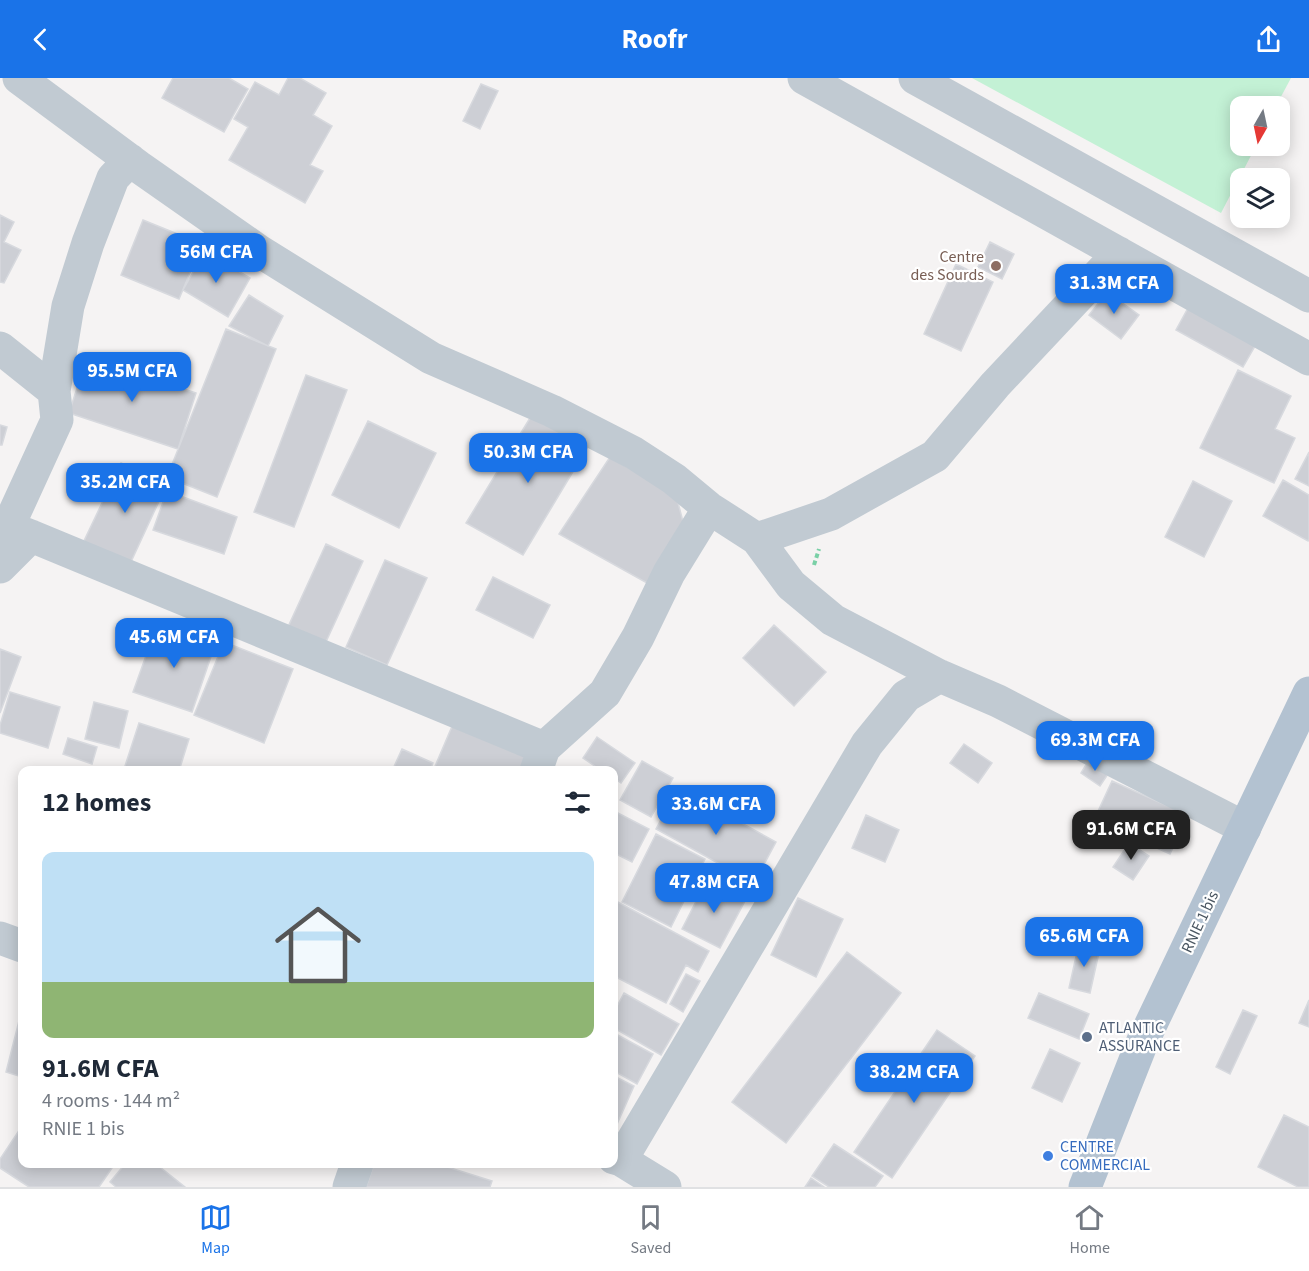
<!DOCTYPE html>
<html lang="en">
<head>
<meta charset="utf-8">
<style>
	:root { --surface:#fff; --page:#f6f6f7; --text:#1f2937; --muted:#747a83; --line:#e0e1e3; --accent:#1a73e8 }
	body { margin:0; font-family:"Source Sans 3",sans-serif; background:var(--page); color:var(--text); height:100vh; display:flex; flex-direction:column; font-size:22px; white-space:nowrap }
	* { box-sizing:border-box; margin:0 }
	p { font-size:20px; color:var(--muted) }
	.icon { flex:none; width:33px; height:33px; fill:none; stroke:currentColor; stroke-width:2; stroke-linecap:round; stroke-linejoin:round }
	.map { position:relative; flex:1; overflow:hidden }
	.side { position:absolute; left:18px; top:688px; width:600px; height:402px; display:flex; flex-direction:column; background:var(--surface); border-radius:12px; box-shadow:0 3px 15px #0003 }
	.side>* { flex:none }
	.needle { width:39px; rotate:189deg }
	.tools { position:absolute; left:1230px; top:18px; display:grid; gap:12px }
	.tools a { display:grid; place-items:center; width:60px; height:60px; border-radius:12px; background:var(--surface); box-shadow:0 3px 15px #0003; font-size:30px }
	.price { position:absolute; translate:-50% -51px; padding:0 14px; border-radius:12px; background:var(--accent); color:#fff; font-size:20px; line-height:39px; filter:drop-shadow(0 2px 3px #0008) }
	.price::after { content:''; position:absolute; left:50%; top:36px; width:18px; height:14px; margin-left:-9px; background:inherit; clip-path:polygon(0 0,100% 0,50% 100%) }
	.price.active { background:#222; color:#fff }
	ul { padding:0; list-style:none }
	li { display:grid; align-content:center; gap:12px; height:318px; padding:0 24px }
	li span { display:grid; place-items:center; height:186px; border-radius:12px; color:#555 }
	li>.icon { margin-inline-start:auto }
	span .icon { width:108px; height:108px; fill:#fffc; stroke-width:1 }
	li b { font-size:26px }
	h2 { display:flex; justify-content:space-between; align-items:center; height:72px; padding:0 24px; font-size:26px }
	header { display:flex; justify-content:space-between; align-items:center; height:78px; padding:0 24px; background:var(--accent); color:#fff; font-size:27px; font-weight:700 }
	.menu { display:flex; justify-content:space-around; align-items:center; height:84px; border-top:2px solid var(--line); background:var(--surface); font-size:16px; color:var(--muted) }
	.menu a { display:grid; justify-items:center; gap:3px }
	.menu .active { color:var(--accent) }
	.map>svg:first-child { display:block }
	.green { fill:#c3f1d5 }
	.building { fill:#cdcfd5; stroke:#d7d9de; stroke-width:1.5 }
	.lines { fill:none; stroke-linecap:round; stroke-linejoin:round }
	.path { stroke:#7ad0a6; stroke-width:4; stroke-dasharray:4.5 3; stroke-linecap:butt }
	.minor { stroke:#c1cad2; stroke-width:33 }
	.major { stroke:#b3c2d1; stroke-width:33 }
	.education-dot { fill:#8d6e63; stroke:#fff; stroke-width:2 }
	.service-dot { fill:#5c6f8a; stroke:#fff; stroke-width:2 }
	.shop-dot { fill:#3f7fe0; stroke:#fff; stroke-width:2 }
	.labels { text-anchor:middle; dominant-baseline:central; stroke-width:4.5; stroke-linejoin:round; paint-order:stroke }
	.education-label { font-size:16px; fill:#785e54; stroke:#fff; text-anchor:end }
	.street-label { font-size:16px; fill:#4a5661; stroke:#fff }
	.service-label { font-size:16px; fill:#4e5e75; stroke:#fff; text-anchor:start }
	.shop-label { font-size:16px; fill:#366cbe; stroke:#fff; text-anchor:start }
</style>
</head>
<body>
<header><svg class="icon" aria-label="back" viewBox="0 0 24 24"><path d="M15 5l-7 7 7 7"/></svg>Roofr<svg class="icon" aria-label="share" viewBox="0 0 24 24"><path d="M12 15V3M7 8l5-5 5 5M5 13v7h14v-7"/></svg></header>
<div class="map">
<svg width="1309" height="1109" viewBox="0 0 1309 1109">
	<rect width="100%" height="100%" fill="#f5f3f3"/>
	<path class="green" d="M 972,0 L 1291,0 L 1276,28 L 1240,28 L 1240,68 L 1256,68 L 1221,135 Z"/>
	<path class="building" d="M 173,0 L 229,0 L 248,11 L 224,54 L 162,20 Z
		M 288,0 L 300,0 L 326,15 L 313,37 L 332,48 L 310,87 L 323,93 L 305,125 L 229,82 L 248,49 L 234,41 L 255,4 L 279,17 Z
		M 481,6 L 498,13 L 480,51 L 463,43 Z
		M 0,137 L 14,144 L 4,164 L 21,172 L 4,205 L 0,204 Z
		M 143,142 L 202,166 L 179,221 L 121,197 Z
		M 990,164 L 1014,176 L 1002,201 L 978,189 Z
		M 205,173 L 250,200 L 228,239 L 183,212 Z
		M 956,186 L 993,204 L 961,273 L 924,256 Z
		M 1107,214 L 1139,237 L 1121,261 L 1089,237 Z
		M 249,217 L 283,238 L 268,268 L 229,248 Z
		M 1188,230 L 1255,268 L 1243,289 L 1176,252 Z
		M 226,251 L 276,271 L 217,419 L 167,399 Z
		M 87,279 L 196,315 L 178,371 L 69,335 Z
		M 1238,292 L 1291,318 L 1275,351 L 1295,360 L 1274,405 L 1200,370 Z
		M 306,297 L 347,312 L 294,449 L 254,434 Z
		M 533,335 L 589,367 L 523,477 L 466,445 Z
		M 368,343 L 436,375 L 399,450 L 332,417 Z
		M 0,347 L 7,349 L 2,367 L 0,367 Z
		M 1309,374 L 1309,408 L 1295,401 Z
		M 610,379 L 676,417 L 686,455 L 656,510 L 559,456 Z
		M 121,385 L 167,406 L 130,486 L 83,465 Z
		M 1283,402 L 1309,417 L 1309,461 L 1308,463 L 1263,438 Z
		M 1193,403 L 1232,423 L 1204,479 L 1165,459 Z
		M 167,413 L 237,439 L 224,476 L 153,452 Z
		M 326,466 L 363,483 L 325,566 L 288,549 Z
		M 385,482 L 427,500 L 387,587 L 346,569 Z
		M 493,499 L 550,527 L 533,560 L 476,532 Z
		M 157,547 L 215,567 L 192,634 L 133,614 Z
		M 774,547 L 826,594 L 794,628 L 743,580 Z
		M 224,564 L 293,591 L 264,665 L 194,637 Z
		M 0,571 L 21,579 L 0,635 Z
		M 10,614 L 60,629 L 48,670 L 0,655 L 0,647 Z
		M 94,624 L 128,633 L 119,670 L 85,661 Z
		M 139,645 L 189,661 L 179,693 L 130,693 L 124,691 Z
		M 453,646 L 536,681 L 531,693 L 433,693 Z
		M 597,659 L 635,685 L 621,705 L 614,700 L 614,693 L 602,693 L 583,680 Z
		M 68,660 L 97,669 L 92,686 L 63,676 Z
		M 964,666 L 992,685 L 978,705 L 950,685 Z
		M 402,671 L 433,685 L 430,693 L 392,693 Z
		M 1090,680 L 1110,693 L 1100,708 L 1081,695 Z
		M 642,683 L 673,700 L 651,739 L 620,722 Z
		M 1112,703 L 1188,737 L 1170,776 L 1094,742 Z
		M 678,710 L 776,764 L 754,805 L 656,751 Z
		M 614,733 L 649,751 L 632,784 L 614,775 Z
		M 866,737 L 899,752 L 885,784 L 852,770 Z
		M 656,756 L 705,781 L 671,849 L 622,824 Z
		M 1129,765 L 1149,778 L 1133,802 L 1113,789 Z
		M 707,802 L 746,821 L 720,870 L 682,851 Z
		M 798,820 L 843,841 L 816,899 L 771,877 Z
		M 614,822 L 709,873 L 698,894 L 686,887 L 666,925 L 614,898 Z
		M 1079,865 L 1100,870 L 1090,915 L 1069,910 Z
		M 847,874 L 901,915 L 786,1065 L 732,1024 Z
		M 686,896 L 700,903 L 683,934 L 670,926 Z
		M 624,915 L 679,946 L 661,977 L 614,950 L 614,934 Z
		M 1039,915 L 1089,936 L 1079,961 L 1028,940 Z
		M 1309,922 L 1309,949 L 1299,945 Z
		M 22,931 L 22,999 L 6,994 Z
		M 1243,932 L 1257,938 L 1230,996 L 1216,989 Z
		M 937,952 L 975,978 L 892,1100 L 854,1074 Z
		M 614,955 L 653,976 L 637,1006 L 614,993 Z
		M 1050,971 L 1080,985 L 1062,1024 L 1032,1010 Z
		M 614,998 L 634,1008 L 614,1053 Z
		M 1284,1037 L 1309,1049 L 1309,1109 L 1298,1109 L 1258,1089 Z
		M 22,1048 L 22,1086 L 106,1086 L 112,1090 L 99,1109 L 29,1109 L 0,1090 L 0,1081 Z
		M 834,1066 L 883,1098 L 875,1109 L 829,1109 L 812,1098 Z
		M 125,1086 L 156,1086 L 185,1109 L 116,1109 L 110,1104 Z
		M 374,1086 L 438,1086 L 492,1103 L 490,1109 L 366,1109 Z
		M 811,1100 L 824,1109 L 805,1109 Z"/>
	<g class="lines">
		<path class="path" d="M 814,487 L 819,471"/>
		<path class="minor" d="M 19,0 L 139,89 L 259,173 L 431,280 L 552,333 L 634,375 L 674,401 L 709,430 L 757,461 L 791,507 L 833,542 L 940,598 L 998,623 L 1245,750
			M 804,0 L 1309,281
			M 915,0 L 1309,218
			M 0,270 L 54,313 L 57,342 L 8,449
			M 54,313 L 68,228 L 88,165 L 113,100 L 130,82
			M 0,449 L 8,449 L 31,458 L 544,670
			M 757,461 L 831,436 L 935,378 L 995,307 L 1119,175
			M 0,489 L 31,458
			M 536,693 L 544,670 L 605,615 L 638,559 L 669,495 L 709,430
			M 0,860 L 22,868
			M 614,1080 L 621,1082 L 665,1109
			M 621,1082 L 867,666 L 906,618 L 940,598
			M 349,1109 L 357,1086"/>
		<path class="major" d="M 1085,1109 L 1141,967 L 1309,615"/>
	</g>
	<circle class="education-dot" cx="996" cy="188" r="6"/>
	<circle class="service-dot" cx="1087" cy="959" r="6"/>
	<circle class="shop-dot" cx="1048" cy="1078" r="6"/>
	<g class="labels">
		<g class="education-label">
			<text x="984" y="179">Centre<tspan x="984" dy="18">des Sourds</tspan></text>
		</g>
		<g class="street-label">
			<text transform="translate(1200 844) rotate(-65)">RNIE 1 bis</text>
		</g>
		<g class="service-label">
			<text x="1099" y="950">ATLANTIC<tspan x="1099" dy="18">ASSURANCE</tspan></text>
		</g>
		<g class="shop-label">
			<text x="1060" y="1069">CENTRE<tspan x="1060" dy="18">COMMERCIAL</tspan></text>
		</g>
	</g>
</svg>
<div class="tools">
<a><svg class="needle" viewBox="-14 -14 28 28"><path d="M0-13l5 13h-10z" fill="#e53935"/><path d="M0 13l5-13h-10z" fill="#747a83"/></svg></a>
<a><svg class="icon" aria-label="layers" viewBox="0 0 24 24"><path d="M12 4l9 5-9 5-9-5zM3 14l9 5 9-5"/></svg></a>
</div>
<b class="price" style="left:216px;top:206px">56M CFA</b>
<b class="price" style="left:1114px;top:237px">31.3M CFA</b>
<b class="price" style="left:132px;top:325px">95.5M CFA</b>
<b class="price" style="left:528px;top:406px">50.3M CFA</b>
<b class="price" style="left:125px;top:436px">35.2M CFA</b>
<b class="price" style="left:174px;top:591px">45.6M CFA</b>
<b class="price" style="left:1095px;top:694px">69.3M CFA</b>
<b class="price" style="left:716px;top:758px">33.6M CFA</b>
<b class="price active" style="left:1131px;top:783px">91.6M CFA</b>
<b class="price" style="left:714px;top:836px">47.8M CFA</b>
<b class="price" style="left:1084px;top:890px">65.6M CFA</b>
<b class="price" style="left:914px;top:1026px">38.2M CFA</b>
<section class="side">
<h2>12 homes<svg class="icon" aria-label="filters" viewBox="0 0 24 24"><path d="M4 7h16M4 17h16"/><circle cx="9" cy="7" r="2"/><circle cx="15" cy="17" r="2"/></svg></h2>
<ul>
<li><span style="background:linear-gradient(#bfe0f5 70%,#8fb573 0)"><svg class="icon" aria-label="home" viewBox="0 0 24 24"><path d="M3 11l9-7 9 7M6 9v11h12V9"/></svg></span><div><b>91.6M CFA</b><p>4 rooms · 144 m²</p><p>RNIE 1 bis</p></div></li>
</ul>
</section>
</div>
<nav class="menu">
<a class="active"><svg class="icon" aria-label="map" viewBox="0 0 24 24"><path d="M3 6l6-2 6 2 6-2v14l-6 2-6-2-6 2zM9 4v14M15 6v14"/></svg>Map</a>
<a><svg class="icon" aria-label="saved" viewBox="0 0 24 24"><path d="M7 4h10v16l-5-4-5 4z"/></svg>Saved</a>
<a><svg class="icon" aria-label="home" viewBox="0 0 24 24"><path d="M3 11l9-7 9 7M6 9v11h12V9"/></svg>Home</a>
</nav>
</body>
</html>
